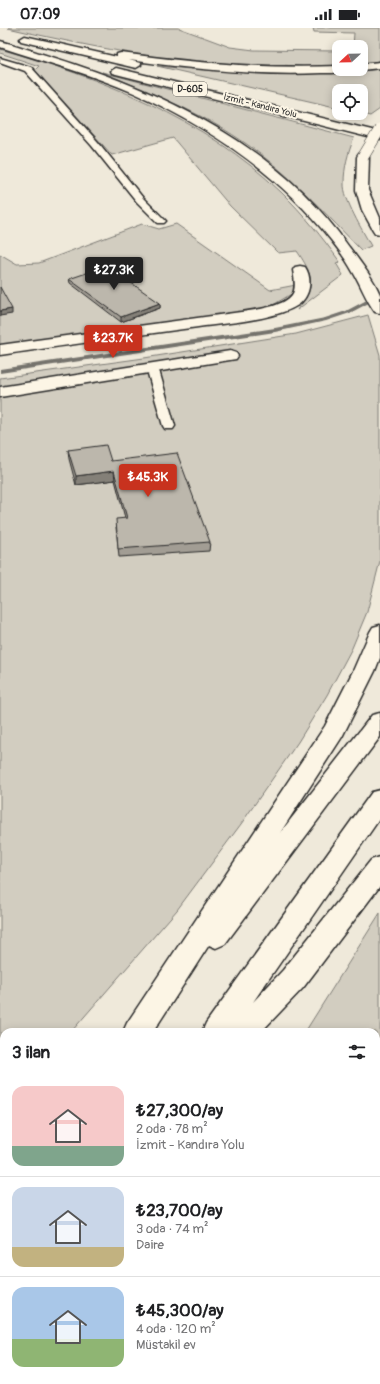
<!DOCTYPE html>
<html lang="tr">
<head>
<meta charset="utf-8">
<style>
	:root { --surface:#fff; --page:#f2f2f2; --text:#202124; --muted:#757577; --line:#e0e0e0; --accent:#c8321e }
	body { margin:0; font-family:Pangolin,sans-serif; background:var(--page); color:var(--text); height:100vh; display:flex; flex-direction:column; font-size:15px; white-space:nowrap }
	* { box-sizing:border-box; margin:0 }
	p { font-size:13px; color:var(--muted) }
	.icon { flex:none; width:22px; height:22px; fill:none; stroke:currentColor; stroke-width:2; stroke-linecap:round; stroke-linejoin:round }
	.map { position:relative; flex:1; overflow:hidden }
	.drawer { position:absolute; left:0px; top:1000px; width:380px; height:356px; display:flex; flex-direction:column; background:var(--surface); border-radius:12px 12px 0 0; box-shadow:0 2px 10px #0003 }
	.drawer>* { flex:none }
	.needle { width:26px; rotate:248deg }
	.fabs { position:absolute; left:332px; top:12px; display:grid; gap:8px }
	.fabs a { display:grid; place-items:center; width:36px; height:36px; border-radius:8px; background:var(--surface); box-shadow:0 2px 10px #0003; font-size:20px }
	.price { position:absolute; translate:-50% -34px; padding:0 9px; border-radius:4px; background:var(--accent); color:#fff; font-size:13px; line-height:26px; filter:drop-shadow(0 1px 2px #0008) }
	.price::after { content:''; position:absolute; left:50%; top:24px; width:12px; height:9px; margin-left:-6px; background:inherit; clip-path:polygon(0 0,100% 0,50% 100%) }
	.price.current { background:#222; color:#fff }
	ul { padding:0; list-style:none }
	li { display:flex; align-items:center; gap:12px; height:100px; padding:0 12px }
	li+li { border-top:1px solid var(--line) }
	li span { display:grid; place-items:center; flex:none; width:112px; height:80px; border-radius:12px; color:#555 }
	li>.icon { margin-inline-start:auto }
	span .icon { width:48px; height:48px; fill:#fffc; stroke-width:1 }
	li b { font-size:17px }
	h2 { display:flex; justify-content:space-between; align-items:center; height:48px; padding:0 12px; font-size:17px }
	.status { display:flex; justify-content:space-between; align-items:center; height:28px; padding:0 20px; background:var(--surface); direction:ltr }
	.status svg { height:11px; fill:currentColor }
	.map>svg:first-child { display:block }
	.green { fill:#d2cdc0; stroke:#7e7c76 }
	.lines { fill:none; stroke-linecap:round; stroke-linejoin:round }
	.stream { fill:#75736d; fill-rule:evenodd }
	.lane-casing { stroke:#2b2b2b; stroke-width:3 }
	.street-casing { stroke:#2b2b2b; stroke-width:3 }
	.highway-casing { stroke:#2b2b2b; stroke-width:3 }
	.lane { fill:#fcf5e5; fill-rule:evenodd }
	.street { fill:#fcf5e5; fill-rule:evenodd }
	.highway { fill:#fcf5e5; fill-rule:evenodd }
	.highway-bridge-casing { stroke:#2b2b2b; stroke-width:12; stroke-linecap:butt }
	.highway-bridge { stroke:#fcf5e5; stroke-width:11 }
	.wall { fill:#a29d94; stroke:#2b2b2b }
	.shaded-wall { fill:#848078; stroke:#2b2b2b }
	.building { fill:#bcb7ac; stroke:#2b2b2b }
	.labels { text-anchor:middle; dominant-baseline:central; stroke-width:4; stroke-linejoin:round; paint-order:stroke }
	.shield { fill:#fcf5e5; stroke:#6a6863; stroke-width:1 }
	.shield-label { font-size:9px; font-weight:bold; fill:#2b2b2b }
	.far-street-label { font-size:9px; fill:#2b2b2b; stroke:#fcf5e5 }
</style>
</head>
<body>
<div class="status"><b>07:09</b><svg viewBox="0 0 49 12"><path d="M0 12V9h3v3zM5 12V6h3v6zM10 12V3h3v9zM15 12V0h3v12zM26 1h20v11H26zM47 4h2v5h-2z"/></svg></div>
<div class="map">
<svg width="380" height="1356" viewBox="0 0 380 1356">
	<rect width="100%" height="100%" fill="#efe9da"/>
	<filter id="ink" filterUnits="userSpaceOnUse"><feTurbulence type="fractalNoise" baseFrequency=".025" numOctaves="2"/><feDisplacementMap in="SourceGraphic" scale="8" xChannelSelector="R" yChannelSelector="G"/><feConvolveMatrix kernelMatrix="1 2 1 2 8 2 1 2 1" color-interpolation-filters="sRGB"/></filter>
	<g filter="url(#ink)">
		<path class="green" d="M 8,0 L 179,0 L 230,19 L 254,22 L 339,23 L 339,37 C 227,46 117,25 8,0 Z
			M 313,0 L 380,0 L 380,33 L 361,35 L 361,19 L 353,19 L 354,5 L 314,4 Z
			M 0,21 C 101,50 204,90 281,164 C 303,185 322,209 340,234 L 336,235 L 343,247 L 297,282 C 301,276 307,270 309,263 C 314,248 305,235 297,223 L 278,225 L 230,178 L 173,110 L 112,127 L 35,42 L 39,38 L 0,25 Z
			M 157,38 C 232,45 305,50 380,41 L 380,81 L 370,88 L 359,85 L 361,85 L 361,63 L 339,63 L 339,80 Z
			M 102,44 L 354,110 C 348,125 344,139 344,155 C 343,171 363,203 371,218 L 361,222 C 328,188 297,154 260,126 C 213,89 156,67 102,44 Z
			M 142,196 L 159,201 L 176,196 L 270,262 L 296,257 L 293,265 L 273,277 L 253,283 L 0,317 L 0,226 L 17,236 L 39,235 Z
			M 368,287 L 380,327 L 380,533 L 367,584 L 352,620 L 327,667 L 298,714 L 241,796 L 177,882 L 71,1004 L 4,1004 L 4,1077 L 0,1081 L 0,350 L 144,330 L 296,306 Z
			M 380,885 L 380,1356 L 35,1356 L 39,1352 L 376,1352 L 376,1004 L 305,1004 Z"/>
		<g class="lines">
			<path class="stream" d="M 380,265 L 380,269 L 350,285 L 326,293 L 275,304 L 0,345 L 0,341 L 275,300 L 325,290 L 346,283 Z"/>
			<defs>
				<path id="lane" d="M 0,30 L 31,39 L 98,114 L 143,170 L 166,193 L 164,195 L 158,195 L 137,174 L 92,118 L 25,43 L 0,34 Z
					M 152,336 L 156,337 L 158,339 L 175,398 L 173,401 L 165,401 L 163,398 L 146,339 L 148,337 Z
					M 156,1352 L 180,1352 L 179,1356 L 155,1356 Z"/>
				<path id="street" d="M 300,238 L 305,239 C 313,251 310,269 298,277 C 275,292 226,295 198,299 C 132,308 66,317 0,327 L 0,317 L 241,284 C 255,282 283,279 292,267 C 297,260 294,249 293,242 L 295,239 Z
					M 230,323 L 236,325 L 238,328 L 236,331 L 0,369 L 0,359 Z"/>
				<path id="highway" d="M 25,8 L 117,29 L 117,26 L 121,25 C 194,35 266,41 339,38 L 339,41 L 344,41 C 340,46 328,45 321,45 C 257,48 192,41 129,32 L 140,35 L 141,37 L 136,40 L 21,13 L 20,11 Z
					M 0,13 C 17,17 35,24 52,29 C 165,64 279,119 349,219 C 358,231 376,254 380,267 C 380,273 380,280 380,285 L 375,284 C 366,272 361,257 353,244 C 347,233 339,222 331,212 C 280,147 209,99 134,65 C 91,46 45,34 0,19 Z
					M 380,34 L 380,40 L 361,42 L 357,41 L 361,41 L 361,36 Z
					M 116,40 L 380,104 L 380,112 L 112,45 L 111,43 Z
					M 363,125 L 367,126 L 369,129 L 368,162 L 380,190 L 380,206 L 375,205 L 373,202 L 362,182 L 356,162 L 357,129 L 359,126 Z
					M 380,597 L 380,630 L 375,643 L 342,709 L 280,805 L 372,687 L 380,685 L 380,709 L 225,916 L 216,920 L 209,917 L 153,1004 L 123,1004 L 127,995 L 325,698 L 353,643 L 370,604 L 373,599 Z
					M 380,762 L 380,790 L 253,974 L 283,942 L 371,832 L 380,829 L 380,858 L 303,960 L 261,1004 L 202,1004 L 206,995 L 372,764 Z
					M 4,1147 L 4,1180 L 0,1181 L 0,1148 Z
					M 4,1250 L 4,1286 L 0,1287 L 0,1251 Z"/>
			</defs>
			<use href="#lane" class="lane-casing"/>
			<use href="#street" class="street-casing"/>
			<use href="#highway" class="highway-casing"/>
			<use href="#lane" class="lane"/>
			<use href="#street" class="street"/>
			<use href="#highway" class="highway"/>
			<defs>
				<path id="highway-bridge" d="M 363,129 L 380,101"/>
			</defs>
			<use href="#highway-bridge" class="highway-bridge-casing"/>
			<use href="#highway-bridge" class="highway-bridge"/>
		</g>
		<path class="wall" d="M 69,251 L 160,275 L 160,280 L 121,294 L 70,255 Z
			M 68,422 L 111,433 L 210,514 L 209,523 L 119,529 L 116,499 L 125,490 L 115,452 L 76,457 L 69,431 Z"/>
		<path class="shaded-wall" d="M 160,275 L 160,280 L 121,294 L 121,289 Z
			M 12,281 L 12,286 L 0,288 L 0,283 Z
			M 114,443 L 115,452 L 76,457 L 76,448 Z"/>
		<path class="building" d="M 107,238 L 160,275 L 121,289 L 69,251 Z
			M 0,259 L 12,281 L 0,283 Z
			M 106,417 L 111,433 L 177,425 L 210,514 L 118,521 L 116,491 L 127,490 L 114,443 L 76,448 L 68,422 Z
			M 218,1352 L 305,1352 L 304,1356 L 218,1356 Z"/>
	</g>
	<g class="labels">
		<rect class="shield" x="173" y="54" width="34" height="14" rx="3"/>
		<g class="shield-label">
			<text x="190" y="61">D-605</text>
		</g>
		<g class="far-street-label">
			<text transform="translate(260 78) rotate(14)">İzmit - Kandıra Yolu</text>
		</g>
	</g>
</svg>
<div class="fabs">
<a><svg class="needle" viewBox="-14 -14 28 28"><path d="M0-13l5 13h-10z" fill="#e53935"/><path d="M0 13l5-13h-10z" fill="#757577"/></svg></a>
<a><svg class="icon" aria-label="locate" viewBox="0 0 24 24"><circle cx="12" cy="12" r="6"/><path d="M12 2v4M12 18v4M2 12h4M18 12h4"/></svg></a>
</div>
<b class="price current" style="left:114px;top:263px">₺27.3K</b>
<b class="price" style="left:113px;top:331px">₺23.7K</b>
<b class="price" style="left:148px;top:470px">₺45.3K</b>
<section class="drawer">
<h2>3 ilan<svg class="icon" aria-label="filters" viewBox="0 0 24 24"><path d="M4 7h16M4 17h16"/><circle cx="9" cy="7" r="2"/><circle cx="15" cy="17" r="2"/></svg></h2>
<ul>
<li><span style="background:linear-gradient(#f6c9c9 75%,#7fa58c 0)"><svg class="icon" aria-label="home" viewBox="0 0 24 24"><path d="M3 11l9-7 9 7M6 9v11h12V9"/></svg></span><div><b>₺27,300/ay</b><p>2 oda · 78 m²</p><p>İzmit - Kandıra Yolu</p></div></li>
<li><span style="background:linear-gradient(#c9d6e8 75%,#c2b280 0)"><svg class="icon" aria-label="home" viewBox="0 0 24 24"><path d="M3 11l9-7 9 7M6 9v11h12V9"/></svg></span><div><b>₺23,700/ay</b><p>3 oda · 74 m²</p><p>Daire</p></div></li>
<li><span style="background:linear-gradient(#a9c7e8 65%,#8fb573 0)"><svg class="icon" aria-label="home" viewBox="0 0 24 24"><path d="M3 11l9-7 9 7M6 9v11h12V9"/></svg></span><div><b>₺45,300/ay</b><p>4 oda · 120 m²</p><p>Müstakil ev</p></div></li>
</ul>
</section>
</div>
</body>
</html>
